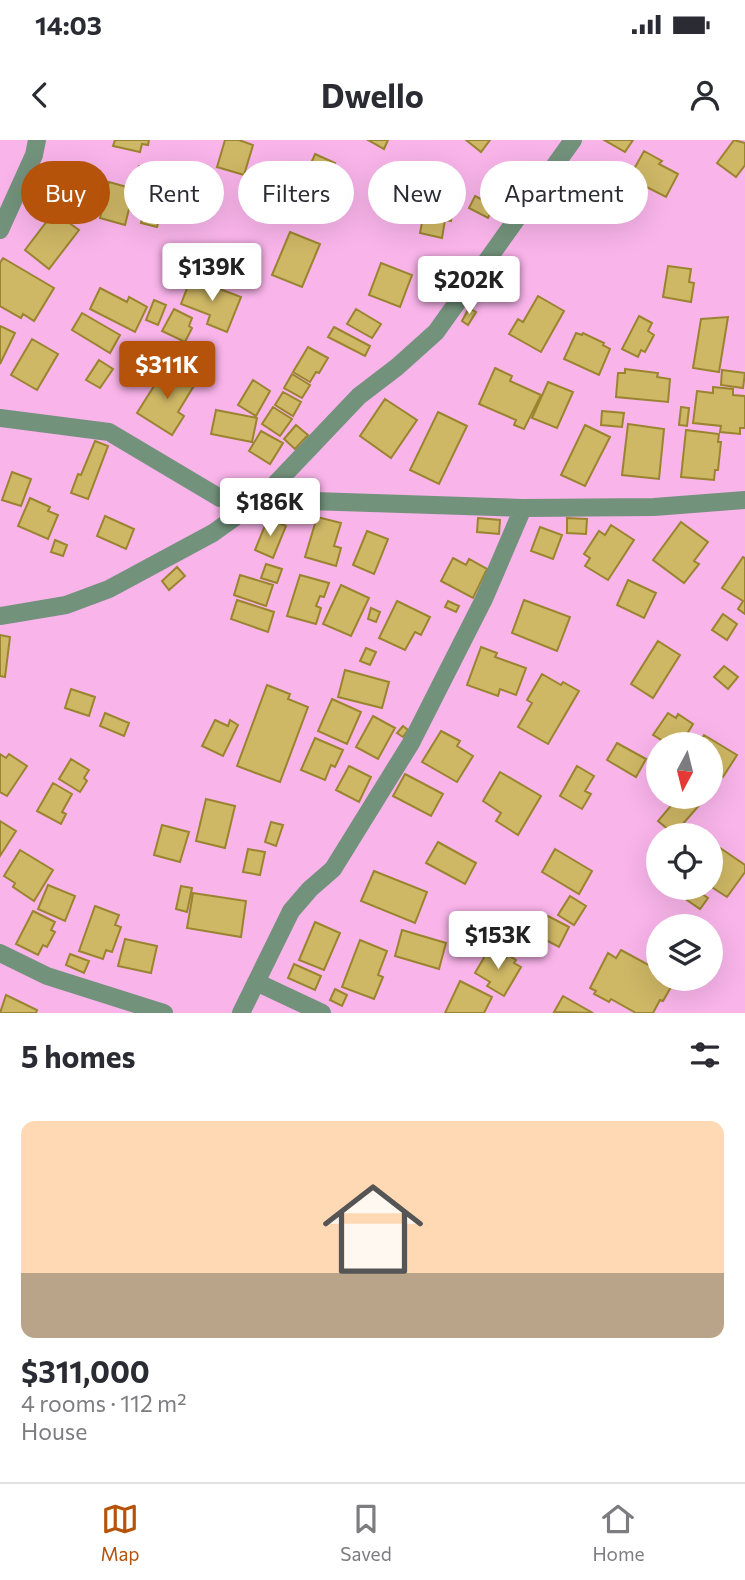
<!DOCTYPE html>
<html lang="en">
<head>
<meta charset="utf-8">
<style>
	:root { --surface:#fff; --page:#f7f7f7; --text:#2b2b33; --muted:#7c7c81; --line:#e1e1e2; --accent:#b45309 }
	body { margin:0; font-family:Commissioner,sans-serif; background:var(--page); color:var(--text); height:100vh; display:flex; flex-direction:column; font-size:26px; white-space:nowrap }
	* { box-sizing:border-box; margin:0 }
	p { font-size:23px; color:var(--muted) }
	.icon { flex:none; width:38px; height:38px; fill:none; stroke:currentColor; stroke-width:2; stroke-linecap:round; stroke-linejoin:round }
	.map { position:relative; height:873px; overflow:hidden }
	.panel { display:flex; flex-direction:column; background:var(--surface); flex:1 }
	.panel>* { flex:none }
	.banner { position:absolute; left:21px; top:21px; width:704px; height:63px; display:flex; gap:14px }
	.needle { width:46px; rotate:187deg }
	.buttons { position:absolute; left:646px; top:592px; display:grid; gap:14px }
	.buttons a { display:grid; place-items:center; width:77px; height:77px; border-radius:50%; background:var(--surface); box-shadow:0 7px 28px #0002; font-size:35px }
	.price { position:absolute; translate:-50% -60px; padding:0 16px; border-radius:7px; background:#fff; color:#222; font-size:23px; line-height:46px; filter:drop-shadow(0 2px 4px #0008) }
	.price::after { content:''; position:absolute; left:50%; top:42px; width:21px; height:16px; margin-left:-10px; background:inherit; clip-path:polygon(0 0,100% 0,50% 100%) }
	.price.active { background:var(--accent); color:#fff }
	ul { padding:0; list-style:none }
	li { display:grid; align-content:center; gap:14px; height:371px; padding:0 21px }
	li+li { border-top:2px solid var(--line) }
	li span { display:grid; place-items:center; height:217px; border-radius:14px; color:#555 }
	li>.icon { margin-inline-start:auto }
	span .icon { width:126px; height:126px; fill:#fffc; stroke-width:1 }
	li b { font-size:30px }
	h2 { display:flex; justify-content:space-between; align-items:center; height:84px; padding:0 21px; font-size:30px }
	.chip { padding:0 24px; border-radius:32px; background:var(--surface); box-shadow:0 7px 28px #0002; font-size:24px; line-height:63px }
	.chip.active { background:var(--accent); color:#fff }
	.status { display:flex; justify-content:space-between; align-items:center; height:49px; padding:0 35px; background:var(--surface); direction:ltr }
	.status svg { height:19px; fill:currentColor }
	header { display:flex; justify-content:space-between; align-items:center; height:91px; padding:0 21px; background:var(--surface); font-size:32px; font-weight:700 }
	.menu { display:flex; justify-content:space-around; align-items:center; height:98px; border-top:2px solid var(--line); background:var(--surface); font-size:19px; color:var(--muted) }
	.menu a { display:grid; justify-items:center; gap:4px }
	.menu .active { color:var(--accent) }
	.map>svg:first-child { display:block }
	.building { fill:#ceb765; stroke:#9a8430; stroke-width:2 }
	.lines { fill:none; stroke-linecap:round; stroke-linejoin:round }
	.minor { stroke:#73927c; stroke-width:18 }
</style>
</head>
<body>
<div class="status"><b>14:03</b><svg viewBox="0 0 49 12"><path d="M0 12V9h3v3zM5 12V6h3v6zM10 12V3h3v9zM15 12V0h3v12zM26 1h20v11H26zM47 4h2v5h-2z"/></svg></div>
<header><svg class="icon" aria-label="back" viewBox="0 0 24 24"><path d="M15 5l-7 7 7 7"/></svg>Dwello<svg class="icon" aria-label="person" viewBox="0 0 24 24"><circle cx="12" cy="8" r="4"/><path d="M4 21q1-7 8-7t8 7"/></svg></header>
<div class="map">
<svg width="745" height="873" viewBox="0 0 745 873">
	<rect width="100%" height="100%" fill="#f9b4ea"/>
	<path class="building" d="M 115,0 L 149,0 L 148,5 L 142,4 L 140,12 L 113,6 Z
		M 225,0 L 239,0 L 253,5 L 244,35 L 217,27 Z
		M 368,0 L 388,0 L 384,9 Z
		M 466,0 L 490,0 L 481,12 Z
		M 604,0 L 633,0 L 625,12 Z
		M 734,0 L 745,3 L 745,25 L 736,37 L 717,23 Z
		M 644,11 L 662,21 L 659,24 L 678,34 L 666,57 L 629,38 Z
		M 315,14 L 335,23 L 322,53 L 302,44 Z
		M 139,26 L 168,39 L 160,55 L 132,42 Z
		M 580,33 L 603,47 L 584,78 L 562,64 Z
		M 109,42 L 134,49 L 125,85 L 100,78 Z
		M 428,51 L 450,55 L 449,65 L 454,66 L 451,81 L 445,80 L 442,98 L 420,93 Z
		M 148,54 L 164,58 L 157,87 L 141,83 Z
		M 475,56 L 494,66 L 488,78 L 469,68 Z
		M 54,72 L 79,90 L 49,129 L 25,110 Z
		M 290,92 L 320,104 L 302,147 L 272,135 Z
		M 3,118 L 54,148 L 34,181 L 23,174 L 21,178 L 0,166 L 0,123 Z
		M 381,123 L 412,135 L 400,167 L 369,155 Z
		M 668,126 L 691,129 L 689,142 L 694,143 L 691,162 L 663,157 Z
		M 191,138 L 241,157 L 227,192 L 207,184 L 210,175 L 181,164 Z
		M 100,148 L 127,162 L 129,157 L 147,167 L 135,192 L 90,169 Z
		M 538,156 L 564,171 L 541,212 L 509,194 L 518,179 L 523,182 Z
		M 154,160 L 166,165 L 158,185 L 146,180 Z
		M 469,168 L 476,172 L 468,185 L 462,181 Z
		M 174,169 L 192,178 L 189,186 L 192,188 L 185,202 L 162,191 Z
		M 356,169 L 381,184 L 372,198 L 347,184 Z
		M 82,173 L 120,195 L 110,213 L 72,190 Z
		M 639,176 L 652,183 L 648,191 L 654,195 L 645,212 L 641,210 L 638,217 L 622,209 Z
		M 728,177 L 719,232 L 693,228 L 701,179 Z
		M 0,186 L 15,193 L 0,224 Z
		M 334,187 L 370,206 L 365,216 L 328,197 Z
		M 576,193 L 582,195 L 583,193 L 604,203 L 603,205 L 610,209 L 599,235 L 564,219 Z
		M 32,199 L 58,214 L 37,250 L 11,235 Z
		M 308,207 L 328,218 L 319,233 L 316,232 L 310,242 L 293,232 Z
		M 99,220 L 113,229 L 100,248 L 86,240 Z
		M 166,227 L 195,244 L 178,272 L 184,276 L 172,295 L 137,273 Z
		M 495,228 L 512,236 L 510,241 L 541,255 L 524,289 L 514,285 L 516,280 L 479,264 Z
		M 625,229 L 658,233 L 657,237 L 670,239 L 668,262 L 616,257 L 618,233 L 625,233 Z
		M 722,230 L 745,233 L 743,248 L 721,245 Z
		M 292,234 L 310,245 L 302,258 L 284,248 Z
		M 253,240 L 270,251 L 256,276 L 238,265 Z
		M 548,242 L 573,252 L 557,288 L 532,278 Z
		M 713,247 L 733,249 L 733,255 L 745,256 L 745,288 L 740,288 L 740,294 L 720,292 L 721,286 L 693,283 L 697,251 L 713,253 Z
		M 283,252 L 301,262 L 293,276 L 275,265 Z
		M 385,259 L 417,280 L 391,318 L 360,296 Z
		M 273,267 L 292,279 L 280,296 L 262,284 Z
		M 681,267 L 689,268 L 687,286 L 679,285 Z
		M 216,270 L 257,278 L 252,302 L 211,294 Z
		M 602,271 L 624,273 L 622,287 L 601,285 Z
		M 438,272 L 467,286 L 439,344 L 410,330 Z
		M 628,284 L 664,289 L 659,339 L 622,335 Z
		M 296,285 L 308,295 L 295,309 L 284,299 Z
		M 585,285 L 610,297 L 585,346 L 561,335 Z
		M 686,290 L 719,294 L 718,302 L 721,302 L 718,330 L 715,330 L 714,340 L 681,337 Z
		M 261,291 L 283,303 L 270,324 L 249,311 Z
		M 95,301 L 108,306 L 88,359 L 71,353 L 78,334 L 81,335 Z
		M 12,332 L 31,339 L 21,366 L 2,360 Z
		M 30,358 L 50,367 L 48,371 L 58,375 L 48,399 L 18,386 Z
		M 105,376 L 134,389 L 126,409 L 97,396 Z
		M 317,377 L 341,383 L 334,406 L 341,408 L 336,426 L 305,417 Z
		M 268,378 L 286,386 L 273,418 L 255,410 Z
		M 478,378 L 500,380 L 499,394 L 477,392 Z
		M 567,378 L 587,379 L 586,394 L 567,393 Z
		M 681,382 L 708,402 L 694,421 L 699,424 L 684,443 L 653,420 Z
		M 611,385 L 634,400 L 608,440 L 585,426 L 590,418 L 584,414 L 599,391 L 605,395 Z
		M 540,387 L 562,395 L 553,419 L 531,411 Z
		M 367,391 L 388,399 L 374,434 L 353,425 Z
		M 55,400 L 67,405 L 63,416 L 51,412 Z
		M 743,417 L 745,418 L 745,474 L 738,469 L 743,461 L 722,448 Z
		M 453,418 L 466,425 L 469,419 L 487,429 L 473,458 L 441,441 Z
		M 266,424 L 282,429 L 277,443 L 261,438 Z
		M 177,427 L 185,436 L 169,450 L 162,441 Z
		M 240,435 L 273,445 L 266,466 L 234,455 Z
		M 300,435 L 329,443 L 324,457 L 320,456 L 316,466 L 321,468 L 316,484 L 287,476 Z
		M 628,440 L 656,453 L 644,478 L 617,465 Z
		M 341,445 L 369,458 L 351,496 L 323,484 Z
		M 237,460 L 274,472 L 268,492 L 231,479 Z
		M 524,460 L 570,477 L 557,511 L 512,493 Z
		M 397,461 L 430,477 L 421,495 L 415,492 L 405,510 L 379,498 Z
		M 448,461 L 459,466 L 456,472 L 445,467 Z
		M 371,468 L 380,472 L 376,482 L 368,479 Z
		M 723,474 L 737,484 L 727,500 L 712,490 Z
		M 0,495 L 10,497 L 5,537 L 0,536 Z
		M 658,501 L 680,515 L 653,558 L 631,544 Z
		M 481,507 L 497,513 L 495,517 L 526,528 L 516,555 L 500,549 L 498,556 L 467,545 Z
		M 366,508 L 376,512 L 370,525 L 360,521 Z
		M 724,526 L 738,537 L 728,549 L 714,537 Z
		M 345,530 L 389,542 L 382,568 L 338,557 Z
		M 542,534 L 561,545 L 563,542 L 579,551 L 548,604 L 518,587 L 532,563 L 527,560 Z
		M 267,545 L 290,554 L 288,559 L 308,567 L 280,642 L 237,626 Z
		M 71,549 L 95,557 L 89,576 L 65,568 Z
		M 332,559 L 361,572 L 347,604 L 318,591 Z
		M 105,573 L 129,583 L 124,596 L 100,586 Z
		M 668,573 L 676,578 L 678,574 L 693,584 L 681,604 L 668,604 L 653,595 Z
		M 373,576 L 395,588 L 378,619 L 356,607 Z
		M 215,580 L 228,586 L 230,580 L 238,585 L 223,616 L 202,606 Z
		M 403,586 L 408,590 L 403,597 L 397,593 Z
		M 441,591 L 460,601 L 457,606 L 473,616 L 457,642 L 422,622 Z
		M 704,595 L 737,615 L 723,637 L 710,629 L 710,604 L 698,604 Z
		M 315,598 L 343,610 L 335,627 L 331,625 L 325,640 L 301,630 Z
		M 617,603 L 646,619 L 636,637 L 607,620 Z
		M 0,614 L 6,618 L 9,614 L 27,626 L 7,656 L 0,652 Z
		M 71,619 L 89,630 L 84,638 L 87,641 L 80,652 L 59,639 Z
		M 349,626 L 371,637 L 359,662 L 336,650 Z
		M 577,626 L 594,636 L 585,651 L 591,654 L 582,669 L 560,656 Z
		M 500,632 L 541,656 L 518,695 L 496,681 L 501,673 L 483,661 Z
		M 405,634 L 443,654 L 431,676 L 393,656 Z
		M 53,643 L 72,654 L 62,672 L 66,674 L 61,684 L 37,671 Z
		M 679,656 L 695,656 L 702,662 L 674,694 L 658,681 Z
		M 206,659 L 235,666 L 225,708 L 196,701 Z
		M 0,681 L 16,691 L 0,716 Z
		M 271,682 L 283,685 L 276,706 L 265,702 Z
		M 162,685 L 189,692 L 180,722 L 154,715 Z
		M 710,701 L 745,725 L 745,732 L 727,757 L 710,746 Z
		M 438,702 L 476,723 L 465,744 L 426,723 Z
		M 248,709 L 265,712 L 260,735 L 243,732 Z
		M 555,709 L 592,731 L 579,754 L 542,732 Z
		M 20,710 L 53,730 L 34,761 L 13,747 L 15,743 L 4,736 Z
		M 374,731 L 427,752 L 415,783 L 361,761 Z
		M 48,745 L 75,756 L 65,781 L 38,769 Z
		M 181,746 L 192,748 L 187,772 L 176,769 Z
		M 692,747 L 708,758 L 700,769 L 684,758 Z
		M 193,753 L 246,761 L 241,797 L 187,788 Z
		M 570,756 L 586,766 L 574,785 L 558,775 Z
		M 95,766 L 119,775 L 115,785 L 121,787 L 112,812 L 106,810 L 103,819 L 79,811 Z
		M 33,771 L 55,782 L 51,790 L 55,792 L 47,807 L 43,805 L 38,815 L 16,804 Z
		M 548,776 L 569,787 L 559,807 L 538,796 Z
		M 315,782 L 340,793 L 324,830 L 299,820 Z
		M 402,790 L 446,803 L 439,829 L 395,816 Z
		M 125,799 L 157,806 L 151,833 L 118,826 Z
		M 360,800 L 387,811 L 378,835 L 383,837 L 374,859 L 342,847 Z
		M 489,809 L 506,818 L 508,815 L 516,820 L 514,823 L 521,827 L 504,856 L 487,846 L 490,842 L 475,833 Z
		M 621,810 L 658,830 L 658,838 L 675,840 L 663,861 L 660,860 L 653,873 L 636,873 L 611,859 L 609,862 L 594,854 L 596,851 L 590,848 L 608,813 L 616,818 Z
		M 70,814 L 89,821 L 84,833 L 66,825 Z
		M 294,824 L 321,836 L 315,850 L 288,838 Z
		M 460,841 L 492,857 L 484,873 L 445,873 Z
		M 335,849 L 347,855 L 342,866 L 330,860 Z
		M 6,855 L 37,870 L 36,873 L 0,873 Z
		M 563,856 L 593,873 L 554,872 Z"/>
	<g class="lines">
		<path class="minor" d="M 0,90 L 34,15 L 37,0
			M 0,278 L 109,292 L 220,358 L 523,368 L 654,367 L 745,360
			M 0,476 L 66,465 L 109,449 L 213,393 L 262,358 L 359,256 L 397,227 L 436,192 L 573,0
			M 0,813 L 47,836 L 164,873
			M 256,842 L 322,873
			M 241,873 L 291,771 L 310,749 L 333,729 L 411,603 L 484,459 L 523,368"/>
	</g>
</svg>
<div class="buttons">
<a><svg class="needle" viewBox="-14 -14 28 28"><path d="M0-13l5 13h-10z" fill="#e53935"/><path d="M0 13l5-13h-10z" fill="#7c7c81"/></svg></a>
<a><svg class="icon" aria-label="locate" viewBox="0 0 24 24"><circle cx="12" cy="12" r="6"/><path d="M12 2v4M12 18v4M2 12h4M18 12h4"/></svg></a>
<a><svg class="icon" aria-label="layers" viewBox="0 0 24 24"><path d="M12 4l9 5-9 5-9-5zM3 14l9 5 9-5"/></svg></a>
</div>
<b class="price" style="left:212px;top:163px">$139K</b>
<b class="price" style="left:469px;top:176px">$202K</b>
<b class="price active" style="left:167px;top:261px">$311K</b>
<b class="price" style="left:270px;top:398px">$186K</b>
<b class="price" style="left:498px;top:831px">$153K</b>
<div class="banner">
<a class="chip active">Buy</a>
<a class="chip">Rent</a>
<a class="chip">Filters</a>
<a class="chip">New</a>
<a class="chip">Apartment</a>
</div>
</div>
<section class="panel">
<h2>5 homes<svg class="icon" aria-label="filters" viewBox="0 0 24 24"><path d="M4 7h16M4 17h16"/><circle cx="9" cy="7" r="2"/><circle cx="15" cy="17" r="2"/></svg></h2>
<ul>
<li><span style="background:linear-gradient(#ffd9b3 70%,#b9a48a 0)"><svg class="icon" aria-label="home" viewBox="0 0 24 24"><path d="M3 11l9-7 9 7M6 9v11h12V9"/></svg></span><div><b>$311,000</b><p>4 rooms · 112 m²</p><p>House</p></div></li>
</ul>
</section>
<nav class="menu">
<a class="active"><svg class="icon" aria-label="map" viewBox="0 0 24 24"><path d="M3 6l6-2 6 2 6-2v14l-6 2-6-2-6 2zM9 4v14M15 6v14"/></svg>Map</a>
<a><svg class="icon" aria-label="saved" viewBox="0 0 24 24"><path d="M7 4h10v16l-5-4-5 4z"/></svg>Saved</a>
<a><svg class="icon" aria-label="home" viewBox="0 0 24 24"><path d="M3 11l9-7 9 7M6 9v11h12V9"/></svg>Home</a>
</nav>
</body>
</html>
